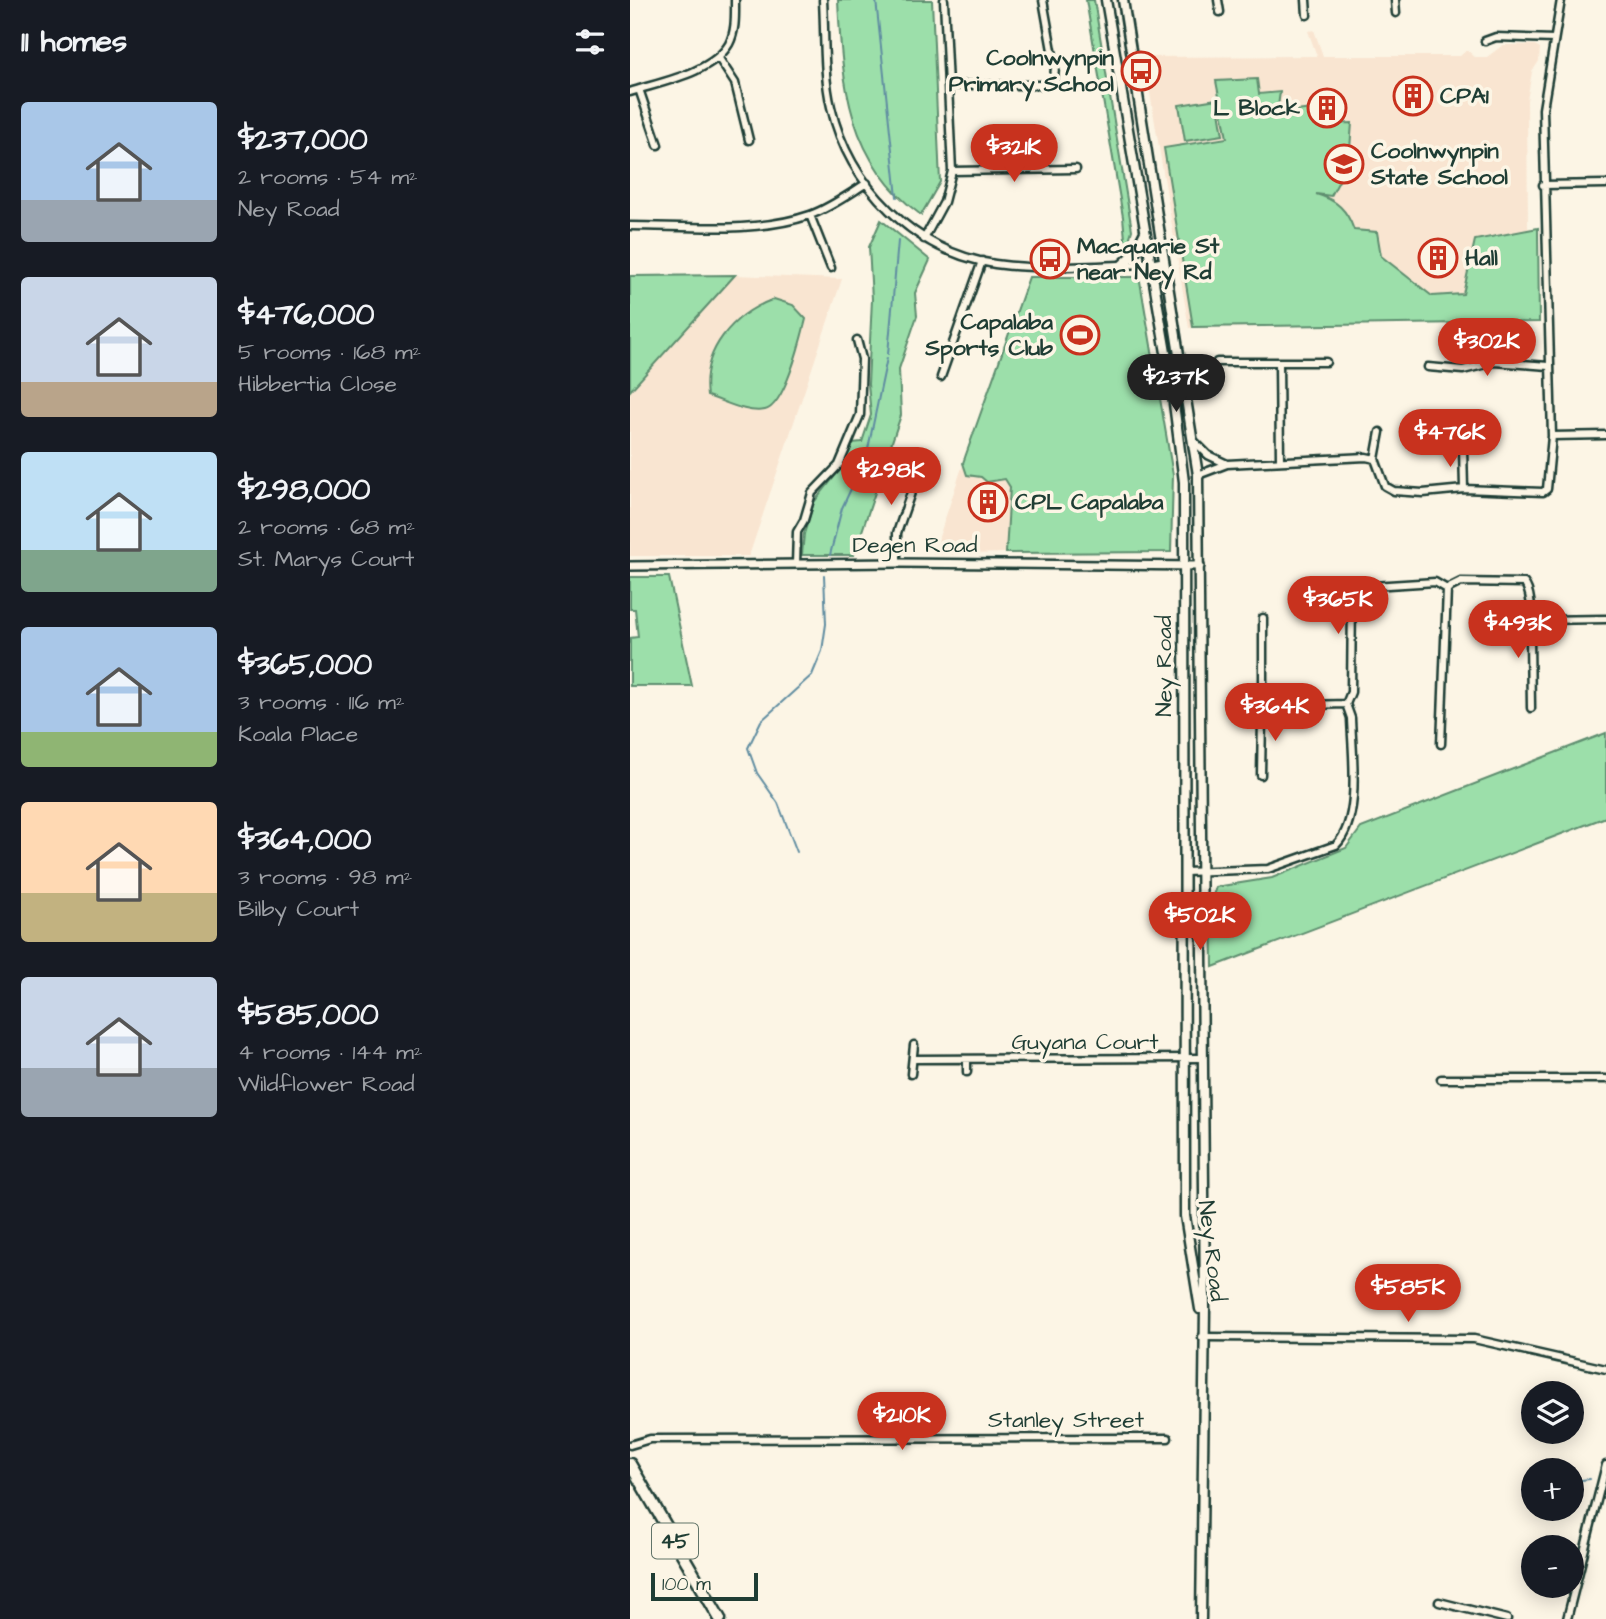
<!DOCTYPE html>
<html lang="en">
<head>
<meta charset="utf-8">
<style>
	:root { --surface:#171b24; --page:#242831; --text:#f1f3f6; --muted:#9ea1a6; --accent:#c8321e }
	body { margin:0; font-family:"Architects Daughter",sans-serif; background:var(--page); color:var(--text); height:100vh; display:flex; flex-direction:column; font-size:26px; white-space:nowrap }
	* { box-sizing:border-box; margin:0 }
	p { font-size:23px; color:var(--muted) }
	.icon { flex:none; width:38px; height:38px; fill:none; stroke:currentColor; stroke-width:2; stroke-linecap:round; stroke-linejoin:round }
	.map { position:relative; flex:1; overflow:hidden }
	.side { display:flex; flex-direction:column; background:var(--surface); width:630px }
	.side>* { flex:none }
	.buttons { position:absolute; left:891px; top:1381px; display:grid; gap:14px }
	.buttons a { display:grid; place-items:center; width:63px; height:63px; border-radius:50%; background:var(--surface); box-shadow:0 4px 18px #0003; font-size:35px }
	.scale { position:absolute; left:21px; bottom:18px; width:107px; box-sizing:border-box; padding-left:7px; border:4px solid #1f3d34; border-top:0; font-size:19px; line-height:24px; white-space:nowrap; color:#1f3d34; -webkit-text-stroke:5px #fcf5e5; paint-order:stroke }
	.price { position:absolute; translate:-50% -60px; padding:0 16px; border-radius:24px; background:var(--accent); color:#fff; font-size:23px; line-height:46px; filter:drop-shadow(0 2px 4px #0008) }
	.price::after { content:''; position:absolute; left:50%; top:42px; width:21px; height:16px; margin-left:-10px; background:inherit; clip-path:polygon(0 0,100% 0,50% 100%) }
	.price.current { background:#222; color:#fff }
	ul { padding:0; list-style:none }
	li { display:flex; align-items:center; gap:21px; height:175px; padding:0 21px }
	li span { display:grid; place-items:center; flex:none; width:196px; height:140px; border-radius:7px; color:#555 }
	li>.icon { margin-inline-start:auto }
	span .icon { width:84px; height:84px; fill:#fffc; stroke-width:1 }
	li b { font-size:30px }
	h2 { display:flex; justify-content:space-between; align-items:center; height:84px; padding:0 21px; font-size:30px }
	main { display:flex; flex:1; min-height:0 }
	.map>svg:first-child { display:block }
	.built { fill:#f9e5d1 }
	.green { fill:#9cdfaa; stroke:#5e8e6f; stroke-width:2 }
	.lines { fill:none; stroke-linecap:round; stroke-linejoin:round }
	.stream { stroke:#608da1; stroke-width:2 }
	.minor-casing { stroke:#1f3d34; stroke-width:11 }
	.tertiary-casing { stroke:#1f3d34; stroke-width:12 }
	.secondary-casing { stroke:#1f3d34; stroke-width:13 }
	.primary-casing { stroke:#1f3d34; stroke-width:15 }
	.minor { stroke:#fcf5e5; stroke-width:6 }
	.tertiary { stroke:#fcf5e5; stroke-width:7 }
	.secondary { stroke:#fcf5e5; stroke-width:8 }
	.primary { stroke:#fcf5e5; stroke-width:10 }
	.labels { text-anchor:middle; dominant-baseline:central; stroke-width:7; stroke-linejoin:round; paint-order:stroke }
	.shield { fill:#fcf5e5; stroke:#617469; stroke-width:2 }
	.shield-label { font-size:21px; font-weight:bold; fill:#1f3d34 }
	.poi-label { font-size:23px; font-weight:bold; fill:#1f3d34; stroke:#fcf5e5; text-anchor:start }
	.street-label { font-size:23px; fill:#1f3d34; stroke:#fcf5e5 }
</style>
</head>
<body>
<main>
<section class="side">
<h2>11 homes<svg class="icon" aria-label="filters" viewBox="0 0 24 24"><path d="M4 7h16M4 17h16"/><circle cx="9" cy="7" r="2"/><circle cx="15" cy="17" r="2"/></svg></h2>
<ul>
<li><span style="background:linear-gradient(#a9c7e8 70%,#9aa5b1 0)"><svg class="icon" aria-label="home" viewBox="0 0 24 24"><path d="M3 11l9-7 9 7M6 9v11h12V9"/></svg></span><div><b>$237,000</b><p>2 rooms · 54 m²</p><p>Ney Road</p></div></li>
<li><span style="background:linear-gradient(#c9d6e8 75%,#b9a48a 0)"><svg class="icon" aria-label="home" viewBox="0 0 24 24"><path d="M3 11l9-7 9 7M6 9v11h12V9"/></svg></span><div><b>$476,000</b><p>5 rooms · 168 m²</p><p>Hibbertia Close</p></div></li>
<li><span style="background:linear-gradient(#bfe0f5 70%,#7fa58c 0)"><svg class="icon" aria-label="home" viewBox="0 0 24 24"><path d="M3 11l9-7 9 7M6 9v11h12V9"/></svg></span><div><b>$298,000</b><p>2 rooms · 68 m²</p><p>St. Marys Court</p></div></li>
<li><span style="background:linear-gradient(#a9c7e8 75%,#8fb573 0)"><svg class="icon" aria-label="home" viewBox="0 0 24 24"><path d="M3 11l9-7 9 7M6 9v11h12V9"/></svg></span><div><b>$365,000</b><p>3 rooms · 116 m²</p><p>Koala Place</p></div></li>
<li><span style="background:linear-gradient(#ffd9b3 65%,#c2b280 0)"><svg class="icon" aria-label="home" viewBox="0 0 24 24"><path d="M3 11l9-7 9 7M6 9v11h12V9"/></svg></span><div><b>$364,000</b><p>3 rooms · 98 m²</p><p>Bilby Court</p></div></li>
<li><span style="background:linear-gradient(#c9d6e8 65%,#9aa5b1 0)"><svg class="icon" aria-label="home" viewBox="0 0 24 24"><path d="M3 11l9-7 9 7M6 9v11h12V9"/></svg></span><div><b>$585,000</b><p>4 rooms · 144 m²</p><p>Wildflower Road</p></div></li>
</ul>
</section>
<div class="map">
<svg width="976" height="1619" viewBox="0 0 976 1619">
	<rect width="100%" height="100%" fill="#fcf5e5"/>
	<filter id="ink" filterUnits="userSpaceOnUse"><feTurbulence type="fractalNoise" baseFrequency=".0143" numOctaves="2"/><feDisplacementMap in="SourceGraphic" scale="14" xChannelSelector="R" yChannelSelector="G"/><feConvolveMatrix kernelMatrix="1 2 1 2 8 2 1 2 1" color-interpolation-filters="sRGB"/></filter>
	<g filter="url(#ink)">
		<path class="built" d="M 684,30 L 693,56 L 830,56 L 837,50 L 845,57 L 857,57 L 873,45 L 905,45 L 910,48 L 909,61 L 902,72 L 897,100 L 898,228 L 908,228 L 909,322 L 559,328 L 514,57 L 687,56 L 678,31 Z
			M 105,275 L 212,279 L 119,556 L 0,556 L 0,391 Z
			M 345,428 L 400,429 L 376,553 L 303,555 Z"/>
		<path class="green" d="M 208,0 L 302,0 L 310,182 L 291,215 C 218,161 212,84 208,0 Z
			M 456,0 L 464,0 L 502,230 L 496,250 L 493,217 Z
			M 627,79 L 629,94 L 650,92 L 647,113 L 683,109 L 697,124 L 722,123 L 719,162 L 701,196 L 686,194 C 707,200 717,210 724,230 L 747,232 L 751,256 L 802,296 L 833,294 L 845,240 L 908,228 L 909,322 L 563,327 L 534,148 L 597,138 L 586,81 Z
			M 587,99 L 593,135 L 555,141 L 549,105 Z
			M 251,220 L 300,260 L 285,293 L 287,316 L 269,369 L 271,415 L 224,555 L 172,555 L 174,534 L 184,502 L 213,466 L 222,443 L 232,442 L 241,415 L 238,384 L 242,299 L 239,247 Z
			M 105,275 L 0,391 L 0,276 Z
			M 399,277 L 503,277 L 510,281 L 543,475 L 541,552 L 376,553 L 380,487 L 375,479 L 357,482 L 351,477 L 337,475 L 333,463 Z
			M 144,299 L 163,305 L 176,319 C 171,339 155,406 135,410 C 117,414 94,401 77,396 C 71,350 103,314 144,299 Z
			M 0,577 L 39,577 L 62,686 L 0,686 L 0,638 L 8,637 L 5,609 L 0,609 Z
			M 976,733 L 976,817 L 583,967 L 582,898 L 586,887 L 642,878 L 716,848 L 731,828 Z"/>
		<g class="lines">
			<path class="stream" d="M 246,0 L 267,197
				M 258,354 L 268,241
				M 238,449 L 257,358
				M 200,555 L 212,508 L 237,455
				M 167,852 L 148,803 L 127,773 L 118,748 L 131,721 L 182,675 L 192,651 L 196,624 L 194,575
				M 943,1481 L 960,1479"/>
			<defs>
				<path id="minor" d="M 193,0 C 195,35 193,73 201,107 C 219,185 284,252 365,264 C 415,271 469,265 520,264 L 535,261
					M 588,0 L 590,12
					M 676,0 L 677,15
					M 765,0 L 766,13
					M 855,41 L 866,37 L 924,39
					M 88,57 L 105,83 L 119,140
					M 318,85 L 412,85 L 424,79 L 425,67 L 413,0
					M 9,89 L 28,145
					M 0,92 C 30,82 82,73 99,44 C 106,31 105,15 105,0
					M 322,171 L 446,169
					M 913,185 L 976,184
					M 180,215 L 201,268
					M 0,226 C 57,226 125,234 180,215 C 200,208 219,194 237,183
					M 294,239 L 314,202 L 322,171 L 314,0
					M 587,362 L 696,362
					M 649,362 L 650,461
					M 798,367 L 833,370 L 865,362 L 918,366
					M 311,377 L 352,261
					M 922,436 L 976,435
					M 565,442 L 578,455 L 597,464
					M 816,447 L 850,445
					M 833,448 L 834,489
					M 745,459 L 750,432
					M 568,475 L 597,464 L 736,457 L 745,459 L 755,486 L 764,491 L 793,493 L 834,489 L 913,492 L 917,489 L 922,436 L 913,109 L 931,0
					M 267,563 L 267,533 L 293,458
					M 166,564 L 167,532 L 174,520 L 182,493 L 209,465 L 230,415 L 232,359 L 227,340
					M 633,618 L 633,696 L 638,706 L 716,704
					M 901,708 L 900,638 L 906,618
					M 811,744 L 817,589
					M 631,775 L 632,718 L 638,706
					M 555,872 L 638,869 L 706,845 C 732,819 722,753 721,718 L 716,704 L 721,692 L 722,598 L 727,587 L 805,582 L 817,589 L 831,582 L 894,583 C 904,595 896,609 909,620 L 976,619
					M 284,1059 L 573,1058
					M 337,1072 L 337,1059
					M 281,1074 L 284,1045
					M 811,1079 L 976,1079
					M 572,1337 L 844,1339 L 976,1369
					M 0,1445 L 20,1439 L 538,1438
					M 809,1602 L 877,1619
					M 937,1619 L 976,1465"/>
				<path id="tertiary" d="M 0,566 L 267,563 L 570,566"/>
				<path id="secondary" d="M 476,0 L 542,388 L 554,482 L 555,1216 L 570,1309
					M 493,0 L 568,475 L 575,1308 L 571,1619
					M 492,265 L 504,254 L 515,232"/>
				<path id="primary" d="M 0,1464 L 90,1619"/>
			</defs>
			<use href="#minor" class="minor-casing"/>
			<use href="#tertiary" class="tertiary-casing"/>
			<use href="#secondary" class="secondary-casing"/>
			<use href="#primary" class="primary-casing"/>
			<use href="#minor" class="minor"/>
			<use href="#tertiary" class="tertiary"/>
			<use href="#secondary" class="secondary"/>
			<use href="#primary" class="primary"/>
		</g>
	</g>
	<defs>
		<symbol id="bus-ring" viewBox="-11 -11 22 22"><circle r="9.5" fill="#fcf5e5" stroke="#c8321e" stroke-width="1.5"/><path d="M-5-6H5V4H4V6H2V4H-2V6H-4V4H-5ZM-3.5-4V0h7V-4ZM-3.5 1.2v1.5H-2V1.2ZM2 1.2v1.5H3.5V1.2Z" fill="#c8321e"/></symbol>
		<symbol id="building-ring" viewBox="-11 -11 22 22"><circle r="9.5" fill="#fcf5e5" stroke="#c8321e" stroke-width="1.5"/><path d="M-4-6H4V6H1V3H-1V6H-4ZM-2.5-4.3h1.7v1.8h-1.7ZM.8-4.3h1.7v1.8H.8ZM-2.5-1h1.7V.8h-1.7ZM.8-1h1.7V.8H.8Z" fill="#c8321e"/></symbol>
		<symbol id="school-ring" viewBox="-11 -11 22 22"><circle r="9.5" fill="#fcf5e5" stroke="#c8321e" stroke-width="1.5"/><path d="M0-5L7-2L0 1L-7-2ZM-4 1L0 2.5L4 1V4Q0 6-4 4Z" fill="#c8321e"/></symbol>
		<symbol id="stadium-ring" viewBox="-11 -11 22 22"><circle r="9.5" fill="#fcf5e5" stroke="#c8321e" stroke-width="1.5"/><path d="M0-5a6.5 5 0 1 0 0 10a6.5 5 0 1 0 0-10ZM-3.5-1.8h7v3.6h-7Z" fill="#c8321e"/></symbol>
	</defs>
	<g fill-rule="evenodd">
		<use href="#bus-ring" x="489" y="49" width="44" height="44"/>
		<use href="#building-ring" x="761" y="74" width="44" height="44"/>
		<use href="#building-ring" x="675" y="86" width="44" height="44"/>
		<use href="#school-ring" x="692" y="142" width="44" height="44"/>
		<use href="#building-ring" x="786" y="236" width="44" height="44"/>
		<use href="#bus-ring" x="398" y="237" width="44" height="44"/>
		<use href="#stadium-ring" x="428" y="313" width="44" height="44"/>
		<use href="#building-ring" x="336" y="480" width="44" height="44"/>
	</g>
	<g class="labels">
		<rect class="shield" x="22" y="1523.5" width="46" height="35" rx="5"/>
		<g class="shield-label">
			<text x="45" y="1541">45</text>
		</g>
		<g class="poi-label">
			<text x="484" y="58" text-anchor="end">Coolnwynpin<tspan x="484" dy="26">Primary School</tspan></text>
			<text x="810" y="96">CPA1</text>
			<text x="670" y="108" text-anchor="end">L Block</text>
			<text x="741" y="151">Coolnwynpin<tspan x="741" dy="26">State School</tspan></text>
			<text x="447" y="246">Macquarie St<tspan x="447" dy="26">near Ney Rd</tspan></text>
			<text x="835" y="258">Hall</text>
			<text x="423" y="322" text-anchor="end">Capalaba<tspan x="423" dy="26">Sports Club</tspan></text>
			<text x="385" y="502">CPL Capalaba</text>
		</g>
		<g class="street-label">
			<text x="285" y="545">Degen Road</text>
			<text transform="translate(534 666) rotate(-90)">Ney Road</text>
			<text x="455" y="1042">Guyana Court</text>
			<text transform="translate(582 1251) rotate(83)">Ney Road</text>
			<text x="436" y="1420">Stanley Street</text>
		</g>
	</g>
</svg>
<div class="buttons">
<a><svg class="icon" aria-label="layers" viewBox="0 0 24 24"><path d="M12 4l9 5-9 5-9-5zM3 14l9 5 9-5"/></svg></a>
<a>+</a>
<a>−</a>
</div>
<div class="scale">100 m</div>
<b class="price" style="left:384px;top:184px">$321K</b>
<b class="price" style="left:857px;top:378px">$302K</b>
<b class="price current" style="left:546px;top:414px">$237K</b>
<b class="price" style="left:820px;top:469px">$476K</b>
<b class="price" style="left:261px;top:507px">$298K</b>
<b class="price" style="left:708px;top:636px">$365K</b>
<b class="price" style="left:888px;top:660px">$493K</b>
<b class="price" style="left:645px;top:743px">$364K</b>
<b class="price" style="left:570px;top:952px">$502K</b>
<b class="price" style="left:778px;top:1324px">$585K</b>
<b class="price" style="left:272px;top:1452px">$210K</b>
</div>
</main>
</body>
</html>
